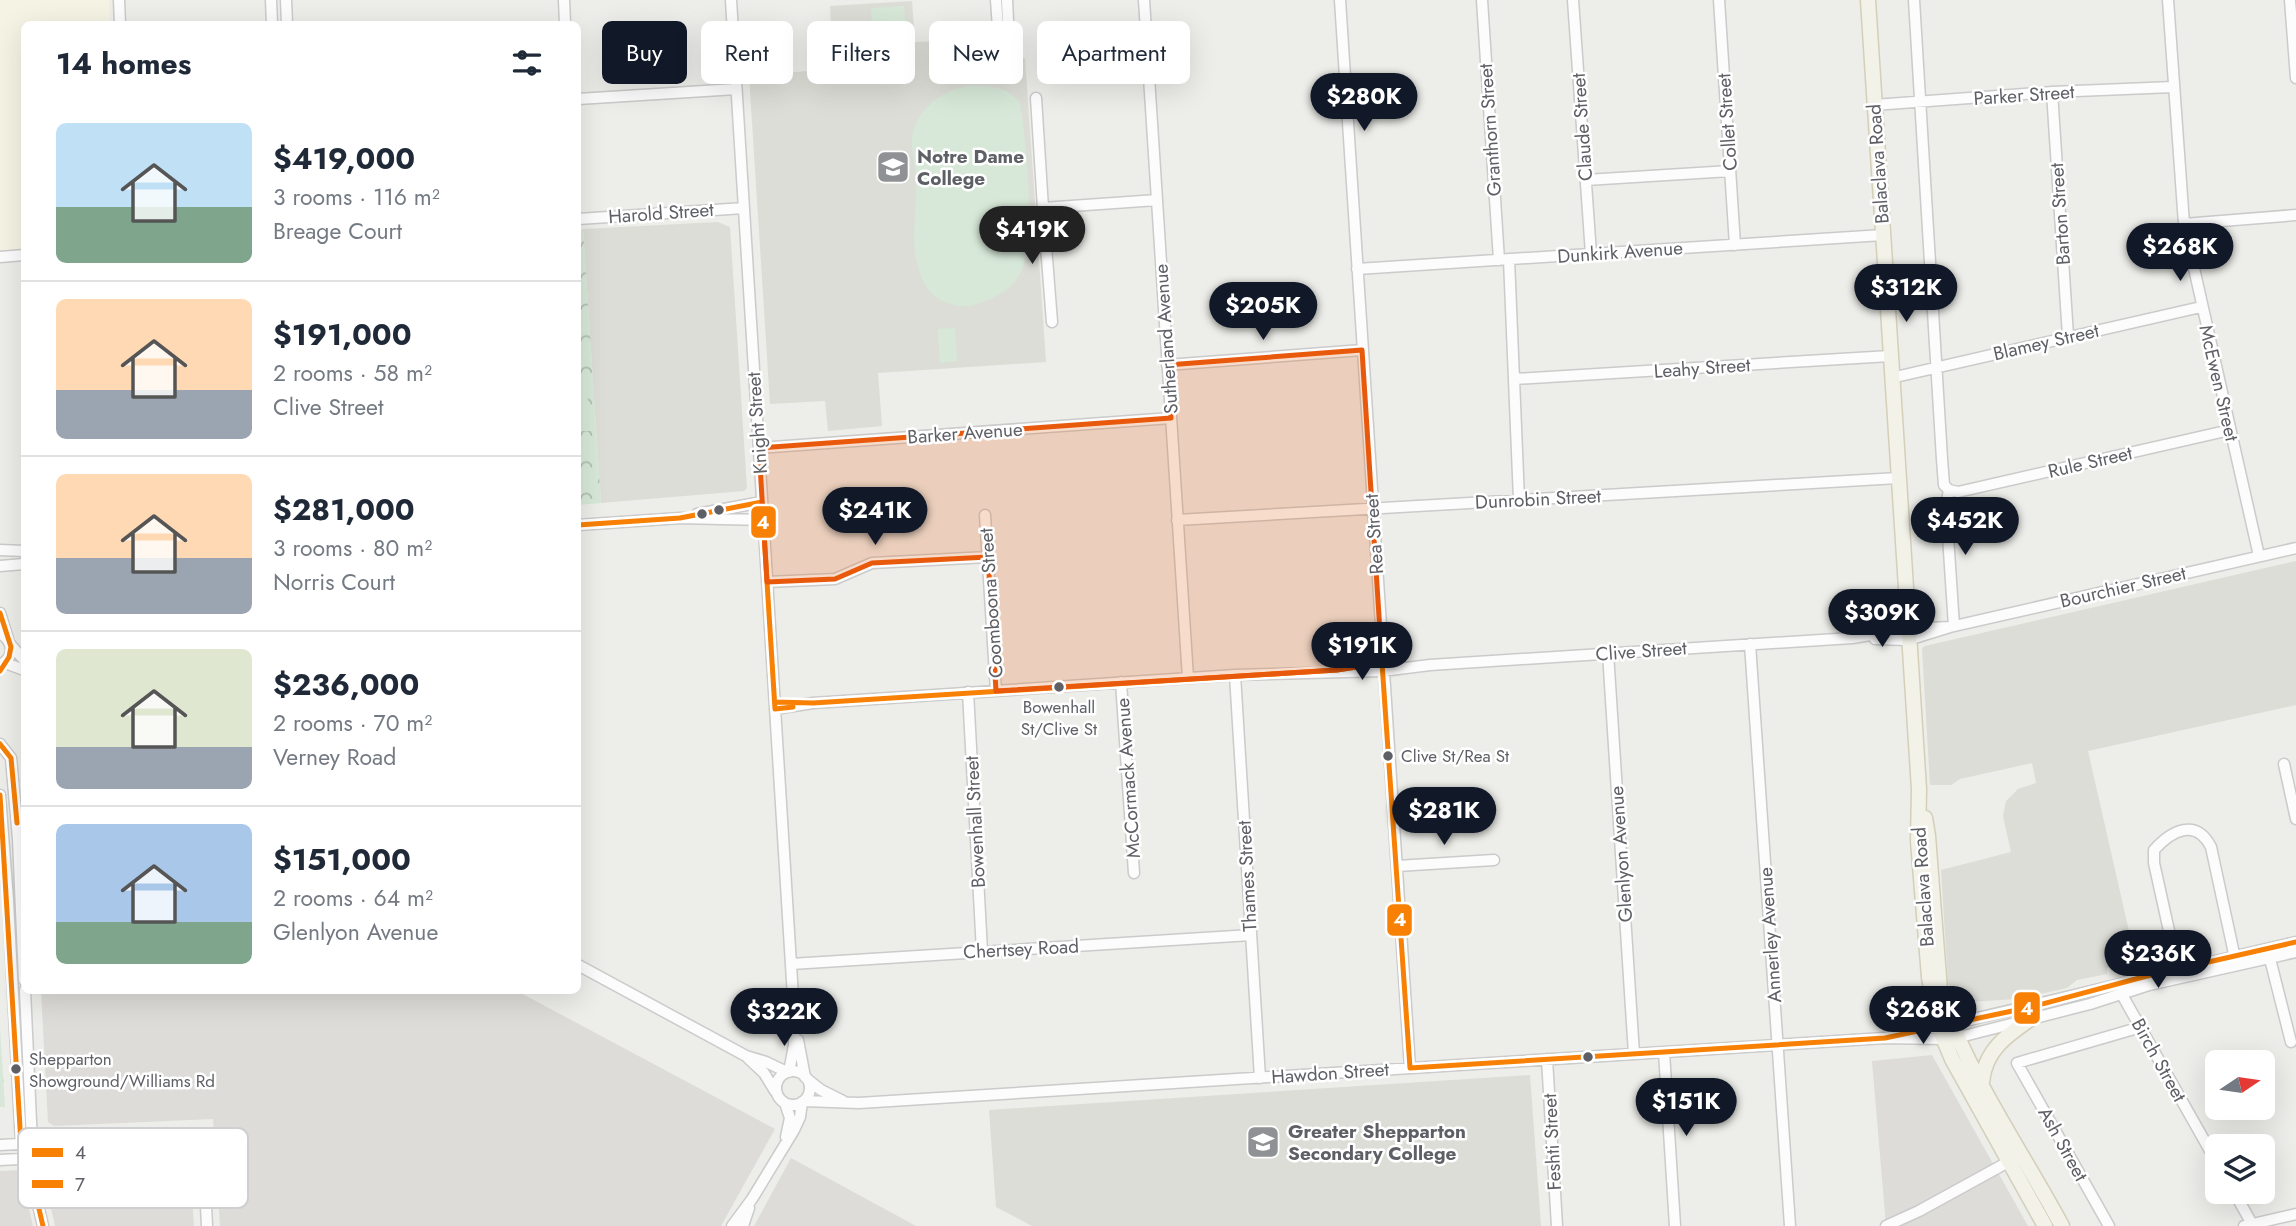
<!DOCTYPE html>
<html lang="en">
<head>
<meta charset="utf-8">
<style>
	:root { --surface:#fff; --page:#f6f6f7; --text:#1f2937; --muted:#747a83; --line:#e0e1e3; --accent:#111827 }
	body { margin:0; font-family:Jost,sans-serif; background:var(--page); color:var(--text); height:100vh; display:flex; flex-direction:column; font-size:26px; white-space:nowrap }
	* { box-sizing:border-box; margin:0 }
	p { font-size:23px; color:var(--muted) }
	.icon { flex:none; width:38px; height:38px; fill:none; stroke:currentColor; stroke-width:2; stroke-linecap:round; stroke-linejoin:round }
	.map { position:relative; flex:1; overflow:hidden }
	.sheet { position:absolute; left:21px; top:21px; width:560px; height:973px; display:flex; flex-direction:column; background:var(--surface); border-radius:10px; box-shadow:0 7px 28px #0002 }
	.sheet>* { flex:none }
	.hud { position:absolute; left:602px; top:21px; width:665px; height:63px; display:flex; gap:14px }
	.needle { width:46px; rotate:77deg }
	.buttons { position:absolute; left:2205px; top:1050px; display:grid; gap:14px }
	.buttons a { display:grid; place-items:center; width:70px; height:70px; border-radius:10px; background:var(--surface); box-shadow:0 7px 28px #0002; font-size:35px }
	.price { position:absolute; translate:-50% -60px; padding:0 16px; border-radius:24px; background:var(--accent); color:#fff; font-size:23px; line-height:46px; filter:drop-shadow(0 2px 4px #0008) }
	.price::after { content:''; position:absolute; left:50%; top:42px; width:21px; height:16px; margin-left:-10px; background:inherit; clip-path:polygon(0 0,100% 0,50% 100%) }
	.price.active { background:#222; color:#fff }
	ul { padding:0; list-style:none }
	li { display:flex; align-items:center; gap:21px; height:175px; padding:0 35px }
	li+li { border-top:2px solid var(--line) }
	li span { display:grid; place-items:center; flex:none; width:196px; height:140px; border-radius:10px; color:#555 }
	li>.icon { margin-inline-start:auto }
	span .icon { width:84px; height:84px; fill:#fffc; stroke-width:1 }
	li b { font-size:30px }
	h2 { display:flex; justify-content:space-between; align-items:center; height:84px; padding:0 35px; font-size:30px }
	.pill { padding:0 24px; border-radius:10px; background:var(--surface); box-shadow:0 7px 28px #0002; font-size:24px; line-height:63px }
	.pill.active { background:var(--accent); color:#fff }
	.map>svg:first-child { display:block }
	.commercial { fill:#f5f4e4 }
	.industrial { fill:#dddcd9 }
	.education { fill:#ddddd7 }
	.forest { fill:url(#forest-crowns) }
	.pitch { fill:#d7e8d8 }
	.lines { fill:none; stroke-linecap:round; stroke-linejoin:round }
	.minor-casing { stroke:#cacbca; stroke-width:13 }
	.major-casing { stroke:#d3cfb9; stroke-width:17 }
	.minor { stroke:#fcfcfc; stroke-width:10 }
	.major { stroke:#f3f2e9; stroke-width:14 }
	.bus-1-casing { stroke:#fff; stroke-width:10 }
	.bus-2-casing { stroke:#fff; stroke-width:10 }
	.bus-1 { stroke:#f78005; stroke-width:5 }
	.bus-2 { stroke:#f78005; stroke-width:5 }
	.marked { fill:#e8590c; fill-opacity:0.2; stroke:#e8590c; stroke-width:5; stroke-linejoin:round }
	.bus-dot { fill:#5e6066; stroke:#fff; stroke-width:2.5 }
	.labels { text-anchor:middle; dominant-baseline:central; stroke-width:5; stroke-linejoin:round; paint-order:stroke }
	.bus-label { font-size:17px; fill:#5e6066; stroke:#fff; text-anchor:start }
	.street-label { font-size:19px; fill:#5e6066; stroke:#fff }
	.poi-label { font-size:19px; font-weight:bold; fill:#5e6066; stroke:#fff; text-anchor:start }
	.key { fill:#fff; stroke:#cfcfd1; stroke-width:2 }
	.key-label { font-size:19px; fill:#5e6066 }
	.line-badge { stroke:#fff; stroke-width:2.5 }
	.badge-label { font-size:19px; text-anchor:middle; font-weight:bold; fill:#fff }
</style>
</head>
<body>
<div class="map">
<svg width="2296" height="1226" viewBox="0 0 2296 1226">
	<defs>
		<pattern id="forest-crowns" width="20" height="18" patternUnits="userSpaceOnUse" patternTransform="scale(1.75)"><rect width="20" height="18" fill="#d7e8d8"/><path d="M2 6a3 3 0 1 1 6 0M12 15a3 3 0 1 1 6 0" fill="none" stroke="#b2bfb3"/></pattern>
	</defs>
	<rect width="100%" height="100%" fill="#edede9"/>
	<path class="commercial" d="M 0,0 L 109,0 L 110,24 L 24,24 L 24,250 L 0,251 Z"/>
	<path class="industrial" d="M 41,991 L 517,991 L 775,1129 L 721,1226 L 220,1226 L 213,1119 L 54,1126 L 48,1122 Z
		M 1932,1055 L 2028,1226 L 1886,1226 L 1872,1061 Z
		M 791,1158 L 916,1226 L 754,1226 Z
		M 180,1160 L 189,1162 L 190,1165 L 194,1226 L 55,1226 L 42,1168 Z
		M 20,1170 L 33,1226 L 0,1226 L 0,1171 Z"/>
	<path class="education" d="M 912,1 L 915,42 L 949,41 L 951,63 L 1025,58 L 1046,362 L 878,373 L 882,426 L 828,431 L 825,401 L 770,404 L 749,75 L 809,71 L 808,46 L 832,44 L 830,6 Z
		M 718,222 L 730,227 L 747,488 L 744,491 L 601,503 L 583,229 Z
		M 2296,561 L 2296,705 L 2088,751 L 2136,962 L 2107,968 L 2107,974 L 2077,980 L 2067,988 L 2017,999 L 1969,1002 L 1954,993 L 1948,983 L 1941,870 L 2011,852 L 2003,816 L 2006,801 L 2018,789 L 2036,783 L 2032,763 L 1960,779 L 1951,785 L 1930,785 L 1922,648 L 1925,646 Z
		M 1530,1075 L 1541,1226 L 1032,1226 L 996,1207 L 989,1110 Z"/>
	<path class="forest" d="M 578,229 L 583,229 L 601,503 L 578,505 Z
		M 0,1027 L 5,1107 L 0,1107 Z"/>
	<path class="pitch" d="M 904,6 L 905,21 L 872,23 L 871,8 Z
		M 905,26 L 906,42 L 874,44 L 873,28 Z
		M 855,48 L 856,63 L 823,65 L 822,50 Z
		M 906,48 L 907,63 L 875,65 L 874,50 Z
		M 968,86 C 986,85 1010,86 1020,104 C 1026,141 1038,246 1018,277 C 1008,293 991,299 974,305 C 959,310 936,301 927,288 C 922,281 916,260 915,253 C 912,226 919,194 915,167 C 913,152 909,141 915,126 C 924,104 946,89 968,86 Z
		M 955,328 L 957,361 L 940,363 L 938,329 Z
		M 587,389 L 590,431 L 578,431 L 578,390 Z"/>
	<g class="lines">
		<defs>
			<path id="minor" d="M 119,0 L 120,24
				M 271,0 L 272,24
				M 286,0 L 287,24
				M 564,0 L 565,24
				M 731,0 L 794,1013 L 794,1045 L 789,1072
				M 996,0 L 999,42 L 1005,55
				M 1144,0 L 1188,678
				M 1340,0 L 1410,1068
				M 1482,0 L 1499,260
				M 1573,0 L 1591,254
				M 1719,0 L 1735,245
				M 1914,0 L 1942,459 L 1944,485 L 1949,490 L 1946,506 L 1954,626
				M 2168,0 L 2184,224 L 2259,556
				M 2290,0 L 2296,78
				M 1005,55 L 1009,42 L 1007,0
				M 2052,92 L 2068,336
				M 1036,98 L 1043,208 L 1157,200
				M 578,99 L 736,89
				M 1874,105 L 2052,92 L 2173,87
				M 1586,180 L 1730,171
				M 1043,208 L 1052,322
				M 578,219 L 744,208
				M 2184,224 L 2296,215
				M 0,257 L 24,255
				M 1509,259 L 1519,500
				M 1357,269 L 1883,235
				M 1167,365 L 1362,350
				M 1891,378 L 2201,307
				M 1514,379 L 1890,356
				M 759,448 L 1171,418
				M 1949,490 L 1958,492 L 2230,430
				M 697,514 L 762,502
				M 985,515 L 996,691
				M 1177,520 L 1898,478
				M 578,525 L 680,518 L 763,520
				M 0,550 L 24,551
				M 0,566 L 24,564
				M 767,582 L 835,579 L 872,563 L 988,557
				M 0,613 L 8,639
				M 0,633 C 14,642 15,657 0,665
				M 1875,639 L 1908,640 L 1950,627 L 2296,548
				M 10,644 L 24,660
				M 1750,644 L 1790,1226
				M 1608,653 L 1634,1054
				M 5,663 L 24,670
				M 1235,675 L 1260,1078
				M 1121,682 L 1134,873
				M 968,692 L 982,951
				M 775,709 L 813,703 L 1235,675 L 1382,671 L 1430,665 L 1852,638 L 1907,629 L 1950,627
				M 0,744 L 11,758 L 18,839 L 24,980
				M 2284,764 L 2296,819
				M 0,795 L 8,900 L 21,1144 L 27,1158 L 43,1226
				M 1397,866 L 1494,860
				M 2268,951 L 2291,1042
				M 791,964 L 1251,935
				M 578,965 L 746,1056 L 766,1062 L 787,1072
				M 2179,976 L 2154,863 L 2154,850 C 2172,830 2196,818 2211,847 L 2236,963
				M 25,990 L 32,1143 L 30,1149
				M 2121,993 L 2217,1163
				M 1901,1035 C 2034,1007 2164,972 2296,942
				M 798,1040 L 805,1077
				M 1664,1052 L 1675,1226
				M 748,1058 L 764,1073 L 775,1091
				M 1547,1059 L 1557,1226
				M776 1088a17 17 0 1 1 34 0a17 17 0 1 1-34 0Z
				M 807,1079 L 821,1090 L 843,1101
				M 804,1101 L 859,1103 L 1885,1038 L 1944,1039 L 1960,1037 L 2090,1004 L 2149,985 L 2296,952
				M 785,1103 L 790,1118 L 786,1137
				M 0,1145 L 190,1134 L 198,1138 L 203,1146 L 207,1226
				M 0,1160 L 191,1150 L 198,1155 L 204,1164
				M 2234,1192 L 2252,1224
				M 732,1226 L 752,1199 L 794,1130 L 800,1117 L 802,1102
				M 743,1226 L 749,1208
				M 1886,1226 L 1919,1211 L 2010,1161
				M 2109,1226 L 2017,1063 L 2141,1027
				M 2244,1226 L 2296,1214"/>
			<path id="major" d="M 1868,0 L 1919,789 L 1918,841 L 1929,977 L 1938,1026 L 1952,1059 L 2045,1226
				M 1925,818 L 1928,836 L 1940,990 C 1965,1071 2022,1151 2062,1226
				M 1982,1082 C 1985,1050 2007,1035 2032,1018"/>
		</defs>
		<use href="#minor" class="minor-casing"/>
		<use href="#major" class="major-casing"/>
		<use href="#minor" class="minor"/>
		<use href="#major" class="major"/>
		<defs>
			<path id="bus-1" d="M 578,525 L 680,518 L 762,502 L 775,709 L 793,707
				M 775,702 L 813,703 L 1337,670 L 1382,663 L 1410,1068
				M 1410,1068 L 1885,1038 L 2031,1007 L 2147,976 L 2296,942"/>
			<path id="bus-2" d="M 0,613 L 11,647 L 9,657 L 0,671
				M 0,744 L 11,758 L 17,823
				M 0,795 L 21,1144 L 27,1158 L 43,1226"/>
		</defs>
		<use href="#bus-1" class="bus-1-casing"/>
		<use href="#bus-2" class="bus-2-casing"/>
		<use href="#bus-1" class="bus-1"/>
		<use href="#bus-2" class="bus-2"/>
	</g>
	<path class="marked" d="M 1362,350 L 1382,663 L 1337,670 L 996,691 L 988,557 L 872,563 L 835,579 L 767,582 L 759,448 L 1171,418 L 1167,365 Z"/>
	<defs>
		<symbol id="school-square" viewBox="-11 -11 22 22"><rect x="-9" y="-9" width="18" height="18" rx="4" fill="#909194" stroke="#fff"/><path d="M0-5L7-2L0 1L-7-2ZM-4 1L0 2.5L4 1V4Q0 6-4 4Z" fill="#fff"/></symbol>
	</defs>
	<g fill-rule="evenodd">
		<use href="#school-square" x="874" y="148" width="38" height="38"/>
		<use href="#school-square" x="1244" y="1123" width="38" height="38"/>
	</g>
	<g class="bus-dot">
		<circle cx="719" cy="510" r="6"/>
		<circle cx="702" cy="514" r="6"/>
		<circle cx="1059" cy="687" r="6"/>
		<circle cx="1388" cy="756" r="6"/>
		<circle cx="1588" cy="1057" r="6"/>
		<circle cx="16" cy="1069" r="6"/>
	</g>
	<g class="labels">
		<g class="bus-label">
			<text x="1059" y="707" text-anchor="middle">Bowenhall<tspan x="1059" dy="22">St/Clive St</tspan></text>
			<text x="1401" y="756">Clive St/Rea St</text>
			<text x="29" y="1059">Shepparton<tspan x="29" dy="22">Showground/Williams Rd</tspan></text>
		</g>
		<g class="street-label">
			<text transform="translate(2024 95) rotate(-4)">Parker Street</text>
			<text transform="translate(1727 122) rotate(-94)">Collet Street</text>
			<text transform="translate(1582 127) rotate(-94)">Claude Street</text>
			<text transform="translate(1490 130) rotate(-94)">Granthorn Street</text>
			<text transform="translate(1878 164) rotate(-94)">Balaclava Road</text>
			<text transform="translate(661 213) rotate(-4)">Harold Street</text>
			<text transform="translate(2060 214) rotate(-94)">Barton Street</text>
			<text transform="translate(1620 252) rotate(-4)">Dunkirk Avenue</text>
			<text transform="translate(1166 339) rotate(-94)">Sutherland Avenue</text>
			<text transform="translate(2046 342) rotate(-13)">Blamey Street</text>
			<text transform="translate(1702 368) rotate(-4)">Leahy Street</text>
			<text transform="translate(2219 383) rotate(77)">McEwen Street</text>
			<text transform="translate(757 423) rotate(-94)">Knight Street</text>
			<text transform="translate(965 433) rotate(-4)">Barker Avenue</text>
			<text transform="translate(2090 462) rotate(-13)">Rule Street</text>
			<text transform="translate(1538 499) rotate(-3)">Dunrobin Street</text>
			<text transform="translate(1374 534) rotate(-94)">Rea Street</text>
			<text transform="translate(2123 587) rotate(-13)">Bourchier Street</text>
			<text transform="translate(991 603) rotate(-94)">Coomboona Street</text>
			<text transform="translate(1641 651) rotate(-4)">Clive Street</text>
			<text transform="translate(1128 778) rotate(-94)">McCormack Avenue</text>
			<text transform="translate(975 822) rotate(-93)">Bowenhall Street</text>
			<text transform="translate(1621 854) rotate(-94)">Glenlyon Avenue</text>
			<text transform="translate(1247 876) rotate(-93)">Thames Street</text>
			<text transform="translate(1923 887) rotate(-94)">Balaclava Road</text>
			<text transform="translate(1770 935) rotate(-94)">Annerley Avenue</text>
			<text transform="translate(1021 949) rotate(-3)">Chertsey Road</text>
			<text transform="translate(2159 1060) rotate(61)">Birch Street</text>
			<text transform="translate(1330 1073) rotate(-4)">Hawdon Street</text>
			<text transform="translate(1552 1142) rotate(-93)">Feshti Street</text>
			<text transform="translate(2063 1144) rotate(61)">Ash Street</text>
		</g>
		<g class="poi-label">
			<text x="917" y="156">Notre Dame<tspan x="917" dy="22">College</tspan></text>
			<text x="1288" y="1131">Greater Shepparton<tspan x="1288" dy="22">Secondary College</tspan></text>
		</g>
	</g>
	<rect x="18" y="1128" width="230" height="80" rx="10" class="key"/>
	<rect x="32" y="1148" width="31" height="9" fill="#f78005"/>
	<rect x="32" y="1180" width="31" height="8" fill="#f78005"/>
	<g class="key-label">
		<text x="75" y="1159">4</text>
		<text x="75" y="1191">7</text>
	</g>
	<g class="line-badge">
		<rect x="750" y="505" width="27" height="34" rx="7" fill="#f78005"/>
		<rect x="1386" y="903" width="27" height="34" rx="7" fill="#f78005"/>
		<rect x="2013" y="991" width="28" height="34" rx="7" fill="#f78005"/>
	</g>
	<g class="badge-label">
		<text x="763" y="529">4</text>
		<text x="1400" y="926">4</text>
		<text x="2027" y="1015">4</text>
	</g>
</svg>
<div class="buttons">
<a><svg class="needle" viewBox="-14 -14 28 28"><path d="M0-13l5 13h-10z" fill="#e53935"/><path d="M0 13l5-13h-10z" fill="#747a83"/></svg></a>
<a><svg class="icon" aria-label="layers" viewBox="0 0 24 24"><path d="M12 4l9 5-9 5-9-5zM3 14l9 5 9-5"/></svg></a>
</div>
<b class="price" style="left:1364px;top:133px">$280K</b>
<b class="price active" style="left:1032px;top:266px">$419K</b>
<b class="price" style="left:2180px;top:283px">$268K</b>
<b class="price" style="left:1906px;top:324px">$312K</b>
<b class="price" style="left:1263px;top:342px">$205K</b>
<b class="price" style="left:875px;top:547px">$241K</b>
<b class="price" style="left:1965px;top:557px">$452K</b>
<b class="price" style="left:1882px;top:649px">$309K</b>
<b class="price" style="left:1362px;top:682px">$191K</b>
<b class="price" style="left:1444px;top:847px">$281K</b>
<b class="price" style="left:2158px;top:990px">$236K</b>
<b class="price" style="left:1923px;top:1046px">$268K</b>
<b class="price" style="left:784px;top:1048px">$322K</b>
<b class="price" style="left:1686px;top:1138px">$151K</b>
<div class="hud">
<a class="pill active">Buy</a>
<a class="pill">Rent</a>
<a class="pill">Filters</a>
<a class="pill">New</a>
<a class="pill">Apartment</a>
</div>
<section class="sheet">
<h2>14 homes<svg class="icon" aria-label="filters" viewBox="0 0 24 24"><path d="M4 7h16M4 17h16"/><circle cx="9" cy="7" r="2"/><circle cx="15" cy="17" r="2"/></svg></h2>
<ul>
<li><span style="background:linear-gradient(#bfe0f5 60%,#7fa58c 0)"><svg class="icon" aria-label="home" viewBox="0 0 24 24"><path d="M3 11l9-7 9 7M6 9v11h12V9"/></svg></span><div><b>$419,000</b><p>3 rooms · 116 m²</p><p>Breage Court</p></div></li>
<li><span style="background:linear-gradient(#ffd9b3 65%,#9aa5b1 0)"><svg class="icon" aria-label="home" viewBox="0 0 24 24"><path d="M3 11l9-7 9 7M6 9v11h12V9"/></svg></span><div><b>$191,000</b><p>2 rooms · 58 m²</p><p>Clive Street</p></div></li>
<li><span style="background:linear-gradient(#ffd9b3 60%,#9aa5b1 0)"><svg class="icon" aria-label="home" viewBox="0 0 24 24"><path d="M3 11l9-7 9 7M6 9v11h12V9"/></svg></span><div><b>$281,000</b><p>3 rooms · 80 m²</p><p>Norris Court</p></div></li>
<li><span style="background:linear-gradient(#dfe7d0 70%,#9aa5b1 0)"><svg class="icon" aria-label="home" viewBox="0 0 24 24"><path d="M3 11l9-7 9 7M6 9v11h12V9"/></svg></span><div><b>$236,000</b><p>2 rooms · 70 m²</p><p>Verney Road</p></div></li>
<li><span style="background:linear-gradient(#a9c7e8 70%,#7fa58c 0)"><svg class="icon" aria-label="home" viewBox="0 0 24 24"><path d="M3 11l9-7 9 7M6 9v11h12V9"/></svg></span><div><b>$151,000</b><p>2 rooms · 64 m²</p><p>Glenlyon Avenue</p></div></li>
</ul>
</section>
</div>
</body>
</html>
